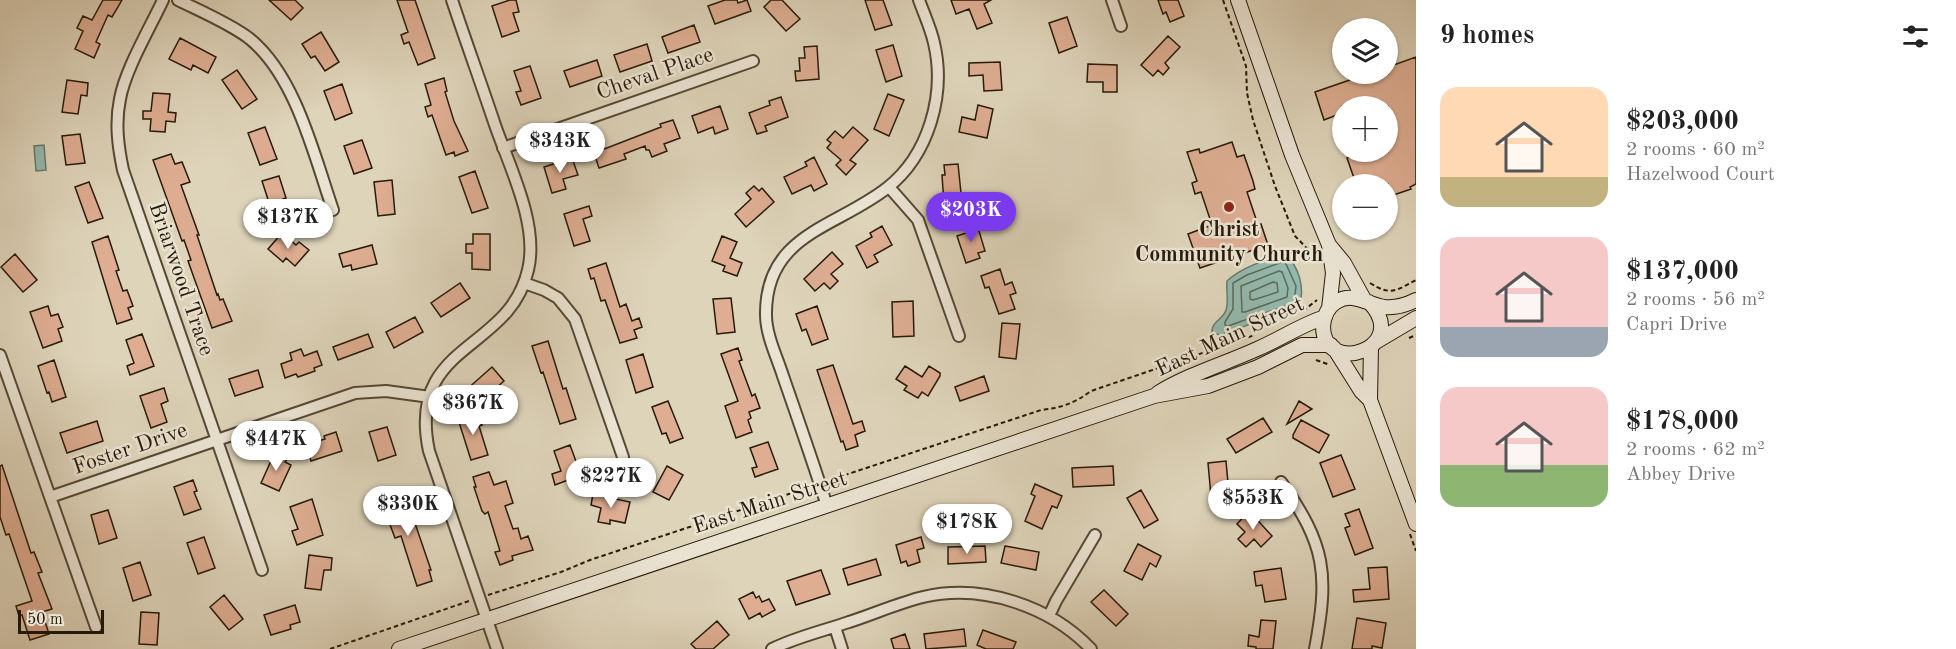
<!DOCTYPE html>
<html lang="en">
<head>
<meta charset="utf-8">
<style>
	:root { --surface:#fff; --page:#f6f6f6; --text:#222; --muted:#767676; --accent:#7c3aed }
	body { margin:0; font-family:"Old Standard TT",serif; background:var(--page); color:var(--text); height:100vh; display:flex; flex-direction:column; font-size:22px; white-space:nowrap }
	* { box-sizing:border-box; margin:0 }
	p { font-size:20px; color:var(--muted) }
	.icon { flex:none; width:33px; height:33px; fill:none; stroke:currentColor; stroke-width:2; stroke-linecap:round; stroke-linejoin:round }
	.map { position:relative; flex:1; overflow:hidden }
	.drawer { display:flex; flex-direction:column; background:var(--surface); width:540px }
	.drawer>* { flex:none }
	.tools { position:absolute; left:1332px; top:18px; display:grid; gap:12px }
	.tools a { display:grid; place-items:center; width:66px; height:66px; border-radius:50%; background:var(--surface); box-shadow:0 2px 4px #0004; font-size:30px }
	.scale { position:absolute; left:18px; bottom:15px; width:86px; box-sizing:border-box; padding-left:6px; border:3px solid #271a08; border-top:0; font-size:16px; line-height:21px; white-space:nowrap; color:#271a08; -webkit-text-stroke:4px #eae3d2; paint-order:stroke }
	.price { position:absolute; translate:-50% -51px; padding:0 14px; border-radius:21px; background:#fff; color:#222; font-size:20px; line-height:39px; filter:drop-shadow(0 2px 3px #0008) }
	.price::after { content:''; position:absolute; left:50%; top:36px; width:18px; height:14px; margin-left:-9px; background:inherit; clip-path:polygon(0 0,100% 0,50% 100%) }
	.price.active { background:var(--accent); color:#fff }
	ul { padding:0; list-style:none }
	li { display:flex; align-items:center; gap:18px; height:150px; padding:0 24px }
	li span { display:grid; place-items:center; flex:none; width:168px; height:120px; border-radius:18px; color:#555 }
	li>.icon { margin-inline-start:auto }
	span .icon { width:72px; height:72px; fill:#fffc; stroke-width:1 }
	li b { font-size:26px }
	h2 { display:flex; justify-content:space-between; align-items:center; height:72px; padding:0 24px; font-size:26px }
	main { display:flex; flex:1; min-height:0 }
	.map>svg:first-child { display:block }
	.water { fill:#93b8ad; stroke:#68796b; stroke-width:1.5 }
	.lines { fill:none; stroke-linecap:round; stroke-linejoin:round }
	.shore { stroke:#5d695a; stroke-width:1.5 }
	.building { fill:#dead92; stroke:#271a08; stroke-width:1.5 }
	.street-casing { stroke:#554834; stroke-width:14 }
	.secondary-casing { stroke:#271a08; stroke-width:16 }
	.path { stroke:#271a08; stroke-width:2; stroke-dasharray:4.5 3; stroke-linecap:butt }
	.street { stroke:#eae3d2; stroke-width:10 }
	.secondary { stroke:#eae3d2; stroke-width:14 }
	.poi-dot { fill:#8f2418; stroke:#eae3d2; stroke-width:2 }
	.labels { text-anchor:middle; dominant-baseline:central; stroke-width:5; stroke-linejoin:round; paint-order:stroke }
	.street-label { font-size:22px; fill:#271a08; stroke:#eae3d2 }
	.poi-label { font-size:22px; font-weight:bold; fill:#271a08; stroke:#eae3d2 }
</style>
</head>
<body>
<main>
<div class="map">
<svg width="1416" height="649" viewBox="0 0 1416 649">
	<rect width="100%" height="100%" fill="#ded4ba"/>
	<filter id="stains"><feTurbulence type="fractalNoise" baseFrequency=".00333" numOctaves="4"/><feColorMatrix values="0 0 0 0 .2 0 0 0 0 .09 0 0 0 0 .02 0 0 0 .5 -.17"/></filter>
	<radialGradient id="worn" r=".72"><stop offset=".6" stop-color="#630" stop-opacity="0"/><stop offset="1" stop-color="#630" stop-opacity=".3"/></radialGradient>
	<path class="water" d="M 44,145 L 46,170 L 36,171 L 34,146 Z
		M 1284,255 C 1300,265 1305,290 1299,307 L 1220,335 L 1212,333 C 1211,321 1223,320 1226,310 C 1229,301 1226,290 1227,281 C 1242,267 1264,260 1284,255 Z"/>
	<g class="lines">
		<path class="shore" d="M 1282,262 L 1286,264 L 1296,286 L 1294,303 L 1228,326 L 1225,325 L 1225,322 L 1233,309 L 1233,283 L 1247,275 Z
			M 1279,271 L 1282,272 L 1288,288 L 1287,297 L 1245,312 L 1242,312 L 1241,286 Z
			M 1273,282 L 1277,283 L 1278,292 L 1253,300 L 1250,299 L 1250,292 Z"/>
	</g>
	<path class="building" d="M 103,0 L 122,0 L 112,17 L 108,15 L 96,42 L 100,44 L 94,58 L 75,49 L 83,31 L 77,28 L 83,16 L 92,20 Z
		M 269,0 L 295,0 L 303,8 L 291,20 Z
		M 397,0 L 415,0 L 435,58 L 418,65 L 409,42 L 404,44 L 401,35 L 408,32 Z
		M 510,0 L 516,0 L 519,12 L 513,13 L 519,31 L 502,37 L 492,6 Z
		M 725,0 L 737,0 L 738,3 L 747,0 L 751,11 L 715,24 L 708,6 Z
		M 771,0 L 782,0 L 800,19 L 786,31 L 764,7 Z
		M 865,0 L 883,0 L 892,25 L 875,30 Z
		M 951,0 L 991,0 L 984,4 L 992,23 L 977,29 L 969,9 L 956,14 Z
		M 1158,0 L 1178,0 L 1184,16 L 1170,22 L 1166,12 L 1163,14 Z
		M 1067,17 L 1077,46 L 1059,53 L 1049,23 Z
		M 694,25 L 700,42 L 668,53 L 662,37 Z
		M 321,32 L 339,62 L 325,71 L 315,56 L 311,58 L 302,44 Z
		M 1168,36 L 1180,47 L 1165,63 L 1169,68 L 1163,75 L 1158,70 L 1153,76 L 1141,65 Z
		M 180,38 L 216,57 L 208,73 L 193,65 L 191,70 L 169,59 Z
		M 647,44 L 652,61 L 620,72 L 614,55 Z
		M 893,45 L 902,76 L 886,82 L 876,50 Z
		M 817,46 L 819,79 L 796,81 L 795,71 L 800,71 L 799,58 L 805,58 L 804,47 Z
		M 1416,57 L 1416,184 L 1410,187 L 1411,189 L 1388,197 L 1388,184 L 1356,184 L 1347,158 L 1364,152 L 1388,152 L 1388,106 L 1342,106 L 1342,113 L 1324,120 L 1315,92 L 1367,74 L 1388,74 L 1388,67 Z
		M 597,60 L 602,76 L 570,87 L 564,71 Z
		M 1000,62 L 1002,90 L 984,91 L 983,75 L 969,76 L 969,63 Z
		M 1088,64 L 1117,65 L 1117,92 L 1103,92 L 1103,82 L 1087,82 Z
		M 530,66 L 541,98 L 521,105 L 516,92 L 521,91 L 514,71 Z
		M 237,70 L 257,99 L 242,109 L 222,80 Z
		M 444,78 L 447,91 L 445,92 L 454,121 L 468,151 L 455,156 L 454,152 L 446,155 L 432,115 L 428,117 L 425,107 L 431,105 L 425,84 Z
		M 67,80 L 88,83 L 87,96 L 81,95 L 78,114 L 62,112 Z
		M 342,84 L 352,113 L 335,120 L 324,91 Z
		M 153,93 L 170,94 L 168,112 L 176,113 L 175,122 L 166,121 L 165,132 L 150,131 L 151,119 L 143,119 L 143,111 L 151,111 Z
		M 888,94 L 904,100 L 889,136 L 874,129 Z
		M 781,97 L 788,117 L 765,126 L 767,131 L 757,134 L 749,113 L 770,105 L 769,101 Z
		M 978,105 L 993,109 L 987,138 L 959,132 L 962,117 L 975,120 Z
		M 720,106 L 728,129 L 715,134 L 713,127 L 698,133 L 692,116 Z
		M 673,120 L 680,138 L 664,144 L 667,151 L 652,157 L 649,150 L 646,150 L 645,146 L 624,154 L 626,159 L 599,168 L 594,153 L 661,127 L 660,124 Z
		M 265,127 L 277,159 L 260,165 L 248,133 Z
		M 853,127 L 868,140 L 850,160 L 856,164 L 846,175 L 836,165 L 841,160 L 827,148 L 831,143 L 827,140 L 835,131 L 843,138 Z
		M 80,134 L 85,163 L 66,165 L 62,136 Z
		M 362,140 L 372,168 L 354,174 L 344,146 Z
		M 1232,142 L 1237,157 L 1244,155 L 1253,181 L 1255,189 L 1247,192 L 1258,225 L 1261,224 L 1268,245 L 1200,268 L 1188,234 L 1212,225 L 1201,192 L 1195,194 L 1192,183 L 1197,181 L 1187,152 L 1199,149 L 1200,153 Z
		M 171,154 L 175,164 L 182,162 L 190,182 L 181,185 L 199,235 L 197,235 L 217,295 L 218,294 L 220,300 L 223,299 L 232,321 L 212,328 L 188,261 L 191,260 L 184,240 L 182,241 L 153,160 Z
		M 814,157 L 827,184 L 814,191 L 811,185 L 792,194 L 784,177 L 807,166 L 805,162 Z
		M 572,158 L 578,175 L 563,179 L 566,189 L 552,193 L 544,167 Z
		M 958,164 L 962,203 L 944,204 L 942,175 L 945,175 L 944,165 Z
		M 475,171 L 488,208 L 472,213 L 459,177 Z
		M 279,176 L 286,198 L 283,199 L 288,217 L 275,221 L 262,181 Z
		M 392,180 L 395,214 L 378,216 L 374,182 Z
		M 89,182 L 103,218 L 88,223 L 75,187 Z
		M 754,186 L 759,191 L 762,188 L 774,202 L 746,227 L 735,214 L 751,199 L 746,193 Z
		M 589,206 L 592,216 L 583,219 L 590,241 L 574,246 L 564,214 Z
		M 976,221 L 985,251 L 978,253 L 980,258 L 966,263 L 957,236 L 969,232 L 967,224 Z
		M 882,226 L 892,245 L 874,255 L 878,262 L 867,268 L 856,246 L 872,237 L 870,233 Z
		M 282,233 L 296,245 L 299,242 L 309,250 L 295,266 L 286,258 L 283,262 L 268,249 Z
		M 473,234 L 490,234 L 490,270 L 472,269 L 472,253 L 466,253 L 466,244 L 473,244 Z
		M 108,236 L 119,270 L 116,271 L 123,291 L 127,290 L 133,306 L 128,308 L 132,319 L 117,324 L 92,242 Z
		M 722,236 L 737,242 L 730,258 L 742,263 L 737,276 L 723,271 L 725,266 L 712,261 Z
		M 372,245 L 377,264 L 352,270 L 351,265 L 343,267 L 339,254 Z
		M 832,252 L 843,264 L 831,274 L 838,281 L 830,289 L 824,283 L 815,291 L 804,279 Z
		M 15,254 L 37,280 L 23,292 L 1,267 Z
		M 606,263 L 620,307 L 626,304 L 632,321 L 639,318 L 642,327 L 634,330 L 637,338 L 620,343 L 605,300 L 601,301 L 594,278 L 591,279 L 588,269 Z
		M 1000,269 L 1005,285 L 1012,282 L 1016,293 L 1010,295 L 1015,309 L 999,314 L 989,287 L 985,288 L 981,276 Z
		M 460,283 L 470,298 L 441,317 L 431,303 Z
		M 731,298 L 735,332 L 717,334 L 713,299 Z
		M 913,301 L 914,336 L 893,337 L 892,302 Z
		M 48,306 L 51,316 L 58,314 L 63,327 L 58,329 L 62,341 L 43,348 L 30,312 Z
		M 817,306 L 828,339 L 812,345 L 806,329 L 802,331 L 796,314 Z
		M 415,317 L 423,332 L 394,348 L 386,332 Z
		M 1002,323 L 1020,324 L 1016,359 L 999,357 Z
		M 142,334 L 154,366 L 130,375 L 127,366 L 134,363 L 126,340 Z
		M 368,334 L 373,347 L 338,360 L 333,347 Z
		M 548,341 L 563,389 L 566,388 L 576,419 L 560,424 L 543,372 L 541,373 L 532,346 Z
		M 738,348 L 742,360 L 739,361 L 752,396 L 755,394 L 760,408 L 749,412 L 751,418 L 748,420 L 752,432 L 736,438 L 725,406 L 738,401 L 721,354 Z
		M 301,349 L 304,356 L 317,351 L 322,365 L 314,368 L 315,371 L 298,377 L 296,374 L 285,378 L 281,364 L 292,360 L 290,353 Z
		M 643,354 L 653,387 L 636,393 L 626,360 Z
		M 54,360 L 66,397 L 52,402 L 49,392 L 47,393 L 38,366 Z
		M 833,365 L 853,424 L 862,421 L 865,431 L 855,435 L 858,446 L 846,450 L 843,441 L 841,442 L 817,370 Z
		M 905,366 L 922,377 L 929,366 L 940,373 L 940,376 L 928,396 L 922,392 L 918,398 L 904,390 L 907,386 L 896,379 Z
		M 492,367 L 504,381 L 478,404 L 466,390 Z
		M 258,370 L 263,387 L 235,396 L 229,379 Z
		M 984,376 L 989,391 L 960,401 L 955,387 Z
		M 164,388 L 168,401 L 161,404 L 167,422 L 151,428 L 140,396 Z
		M 668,401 L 683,438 L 670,443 L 666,433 L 662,434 L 652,407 Z
		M 1299,401 L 1312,409 L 1287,424 Z
		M 478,413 L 482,425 L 479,426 L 488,455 L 471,460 L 458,419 Z
		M 1263,418 L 1272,432 L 1236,453 L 1227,439 Z
		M 1301,420 L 1329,435 L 1319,453 L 1293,438 L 1293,435 Z
		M 97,421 L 103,441 L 67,453 L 60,433 Z
		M 387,427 L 396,455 L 378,461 L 369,432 Z
		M 336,432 L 342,451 L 311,461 L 306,445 L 325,439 L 324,436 Z
		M 768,442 L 778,469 L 755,477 L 752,468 L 757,467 L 750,448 Z
		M 570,445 L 581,475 L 555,485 L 552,474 L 561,471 L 554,451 Z
		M 275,452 L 288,458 L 285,462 L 291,465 L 279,491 L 261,483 Z
		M 1341,455 L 1355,489 L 1333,497 L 1320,463 Z
		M 1226,461 L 1229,494 L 1235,494 L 1236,505 L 1212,507 L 1208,463 Z
		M 2,465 L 31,553 L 34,552 L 42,572 L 38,573 L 52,609 L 42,612 L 49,634 L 30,640 L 22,615 L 19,616 L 16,606 L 32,601 L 9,534 L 6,535 L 0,517 L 0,466 Z
		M 667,466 L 683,475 L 669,500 L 653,492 Z
		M 1113,466 L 1114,485 L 1073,487 L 1072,468 Z
		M 489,472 L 494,485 L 506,481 L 513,503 L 505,506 L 513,529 L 518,528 L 521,539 L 528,536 L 533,550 L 512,556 L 513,560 L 500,565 L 495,552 L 500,551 L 488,512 L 485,514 L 482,511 L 474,487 L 476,487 L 473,477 Z
		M 193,480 L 197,491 L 194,492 L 201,509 L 184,515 L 174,487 Z
		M 1035,484 L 1062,496 L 1057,508 L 1052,506 L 1042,529 L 1025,521 L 1035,496 L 1031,494 Z
		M 1141,490 L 1158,520 L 1144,528 L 1127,498 Z
		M 392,494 L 395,504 L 407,500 L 431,570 L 429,570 L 432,581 L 417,586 L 401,536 L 395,538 L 386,514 L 384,515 L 378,499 Z
		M 593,494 L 630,502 L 625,523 L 610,520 L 610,524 L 598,522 L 601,508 L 591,505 Z
		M 312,499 L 323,535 L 297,545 L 292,531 L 298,529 L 290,507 Z
		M 1359,509 L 1373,548 L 1355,555 L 1345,528 L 1350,526 L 1345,514 Z
		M 108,510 L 117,538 L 99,544 L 91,515 Z
		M 1247,513 L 1251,513 L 1272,536 L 1261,547 L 1254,539 L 1246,547 L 1238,539 L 1245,532 L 1237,524 Z
		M 204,537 L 215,568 L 198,574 L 187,543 Z
		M 921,537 L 924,548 L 917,550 L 920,562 L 908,566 L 906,561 L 901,563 L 896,545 Z
		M 1138,544 L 1161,556 L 1156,567 L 1150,563 L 1142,580 L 1124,571 Z
		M 985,546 L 986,562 L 948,564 L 948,547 Z
		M 1005,546 L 1039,552 L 1036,570 L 1001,563 Z
		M 309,555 L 332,558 L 331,570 L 324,570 L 321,590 L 305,588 Z
		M 876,559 L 881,575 L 848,585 L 843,569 Z
		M 140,562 L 151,595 L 133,601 L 123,568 Z
		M 1387,567 L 1389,599 L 1354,602 L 1353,590 L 1370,589 L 1368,568 Z
		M 1281,568 L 1286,599 L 1265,602 L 1262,585 L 1256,586 L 1254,572 Z
		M 821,570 L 830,594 L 796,605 L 787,581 Z
		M 1104,590 L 1128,614 L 1116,626 L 1091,602 Z
		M 753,592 L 756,598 L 759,596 L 762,602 L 769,599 L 775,610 L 762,617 L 760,613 L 749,619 L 739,599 Z
		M 224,595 L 243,619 L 229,630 L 210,607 Z
		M 295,605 L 300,622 L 290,625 L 291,629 L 271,635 L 264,615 Z
		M 141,612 L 159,613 L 157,645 L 139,644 Z
		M 1357,618 L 1386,623 L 1382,648 L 1372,646 L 1372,649 L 1352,649 Z
		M 1261,620 L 1276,621 L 1273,649 L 1256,649 L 1256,647 L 1248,646 L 1249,635 L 1259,637 Z
		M 717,621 L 729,635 L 713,649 L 696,649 L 691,644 Z
		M 964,629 L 966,646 L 926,649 L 924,634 Z
		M 983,630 L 1016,642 L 1013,649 L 986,649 L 977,645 Z
		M 905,634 L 910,649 L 894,649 L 891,639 Z"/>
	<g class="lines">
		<defs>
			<path id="street" d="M 163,0 C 150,28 125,70 120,99 C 115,123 118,146 123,170 L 262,570
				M 178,0 C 200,11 231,24 250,39 C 296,77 314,155 333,210
				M 452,0 C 466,42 481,83 495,125 C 510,168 539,225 528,270 C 509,353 406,342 429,451 L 497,649
				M 1112,0 L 1121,26
				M 503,148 L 753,61
				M 889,187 L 918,220 L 959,336
				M 524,283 L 544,290 L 558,298 L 575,319 L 623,457
				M 0,355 L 96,627
				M 1281,482 C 1326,545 1329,574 1315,649
				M 50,497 L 355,393 L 386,391 L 430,397
				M 827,506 C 813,462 798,419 783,376 C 777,357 766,335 766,315 C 765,234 836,228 887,188 C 929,155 946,94 934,43 C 931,29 924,14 919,0
				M 1049,616 L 1056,601 L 1095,535
				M 835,627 L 842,649
				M 772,649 C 796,637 823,631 849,622 C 874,614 898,603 923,597 C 982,583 1050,606 1091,649"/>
			<path id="secondary" d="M 1238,0 L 1292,155 L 1329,245 L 1333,273 L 1329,309
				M 1330,246 L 1344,263 L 1365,301
				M 1369,302 C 1413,348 1323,378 1323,326 C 1324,316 1328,307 1336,302 C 1353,291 1368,305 1385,307 C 1396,308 1406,305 1416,300
				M 1374,343 L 1416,318
				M 1334,348 L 1361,391 L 1370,400 L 1416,524
				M 1158,393 C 1189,374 1224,364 1257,349 C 1280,339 1301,325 1325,317
				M 1370,400 L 1371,347
				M 399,649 L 1154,396 L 1208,386 L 1258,367 L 1302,345 L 1331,345"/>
		</defs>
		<use href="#street" class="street-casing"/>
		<use href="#secondary" class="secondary-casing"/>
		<path class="path" d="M 1223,0 L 1246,66 L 1247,93 L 1253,120 L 1275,186 L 1295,236 L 1319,261
			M 1370,283 C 1391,296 1395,291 1416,280
			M 1303,311 L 1317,300
			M 1409,338 L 1416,335
			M 1316,360 L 1330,365
			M 830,480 L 1041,410 C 1061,408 1075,403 1091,391 L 1255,335
			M 1410,534 L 1416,551
			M 488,595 L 561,572 L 590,560 L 810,487
			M 330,649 L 469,601"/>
		<use href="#street" class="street"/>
		<use href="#secondary" class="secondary"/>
	</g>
	<circle class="poi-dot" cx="1229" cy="207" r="6"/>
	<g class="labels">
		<g class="street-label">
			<text transform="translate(655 74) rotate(-19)">Cheval Place</text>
			<text transform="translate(181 279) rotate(71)">Briarwood Trace</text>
			<text transform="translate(1230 337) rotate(-25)">East Main Street</text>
			<text transform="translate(130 449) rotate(-19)">Foster Drive</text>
			<text transform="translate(770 503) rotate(-18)">East Main Street</text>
		</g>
		<g class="poi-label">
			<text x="1229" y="230">Christ<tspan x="1229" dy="25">Community Church</tspan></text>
		</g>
	</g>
	<rect width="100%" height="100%" filter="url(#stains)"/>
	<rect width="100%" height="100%" fill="url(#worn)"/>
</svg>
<div class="tools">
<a><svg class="icon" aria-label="layers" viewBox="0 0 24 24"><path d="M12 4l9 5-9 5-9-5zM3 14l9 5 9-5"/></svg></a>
<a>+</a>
<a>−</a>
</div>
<div class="scale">50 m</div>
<b class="price" style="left:560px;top:174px">$343K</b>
<b class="price active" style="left:971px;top:243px">$203K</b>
<b class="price" style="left:288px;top:250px">$137K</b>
<b class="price" style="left:473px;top:436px">$367K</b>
<b class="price" style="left:276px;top:472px">$447K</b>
<b class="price" style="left:611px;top:509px">$227K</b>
<b class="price" style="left:1253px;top:531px">$553K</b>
<b class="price" style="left:408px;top:537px">$330K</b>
<b class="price" style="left:967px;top:555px">$178K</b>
</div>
<section class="drawer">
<h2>9 homes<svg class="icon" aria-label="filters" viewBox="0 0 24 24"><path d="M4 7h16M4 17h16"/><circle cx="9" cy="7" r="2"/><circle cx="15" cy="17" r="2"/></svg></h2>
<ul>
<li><span style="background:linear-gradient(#ffd9b3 75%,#c2b280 0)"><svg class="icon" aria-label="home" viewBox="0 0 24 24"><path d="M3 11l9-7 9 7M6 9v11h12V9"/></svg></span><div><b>$203,000</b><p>2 rooms · 60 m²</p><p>Hazelwood Court</p></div></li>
<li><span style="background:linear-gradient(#f6c9c9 75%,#9aa5b1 0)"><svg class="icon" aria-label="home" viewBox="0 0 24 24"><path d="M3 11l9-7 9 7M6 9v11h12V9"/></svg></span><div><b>$137,000</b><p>2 rooms · 56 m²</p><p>Capri Drive</p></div></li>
<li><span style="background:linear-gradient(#f6c9c9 65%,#8fb573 0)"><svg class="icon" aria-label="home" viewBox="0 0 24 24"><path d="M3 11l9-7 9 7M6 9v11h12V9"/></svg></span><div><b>$178,000</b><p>2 rooms · 62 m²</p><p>Abbey Drive</p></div></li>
</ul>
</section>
</main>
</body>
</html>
